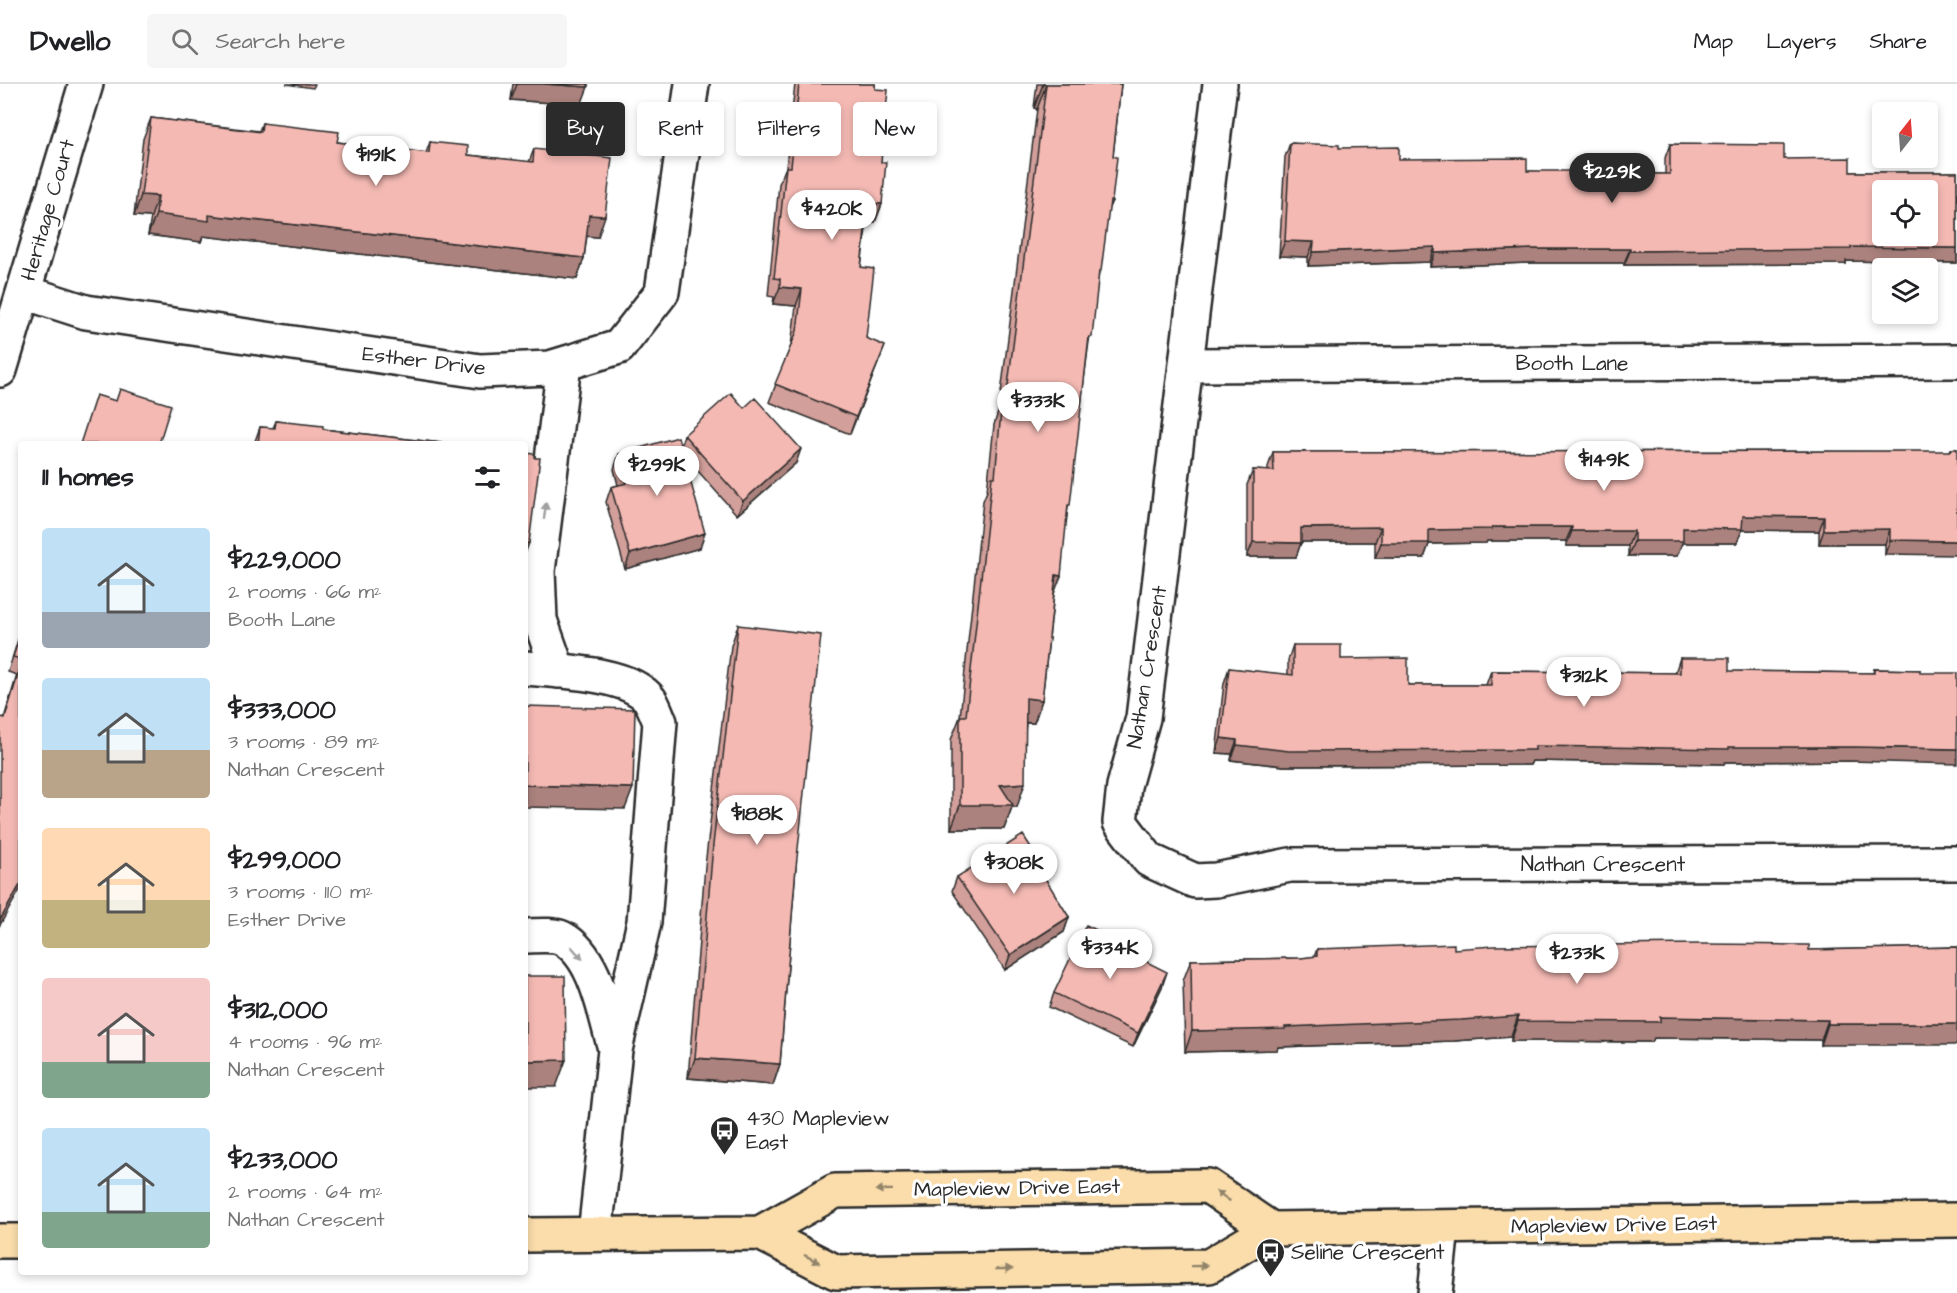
<!DOCTYPE html>
<html lang="en">
<head>
<meta charset="utf-8">
<style>
	:root { --surface:#fff; --page:#f6f6f6; --text:#202124; --muted:#757577; --line:#e0e0e0; --accent:#2b2b2b }
	body { margin:0; font-family:"Architects Daughter",sans-serif; background:var(--page); color:var(--text); height:100vh; display:flex; flex-direction:column; font-size:22px; white-space:nowrap }
	* { box-sizing:border-box; margin:0 }
	p { font-size:20px; color:var(--muted) }
	.icon { flex:none; width:33px; height:33px; fill:none; stroke:currentColor; stroke-width:2; stroke-linecap:round; stroke-linejoin:round }
	.map { position:relative; flex:1; overflow:hidden }
	.side { position:absolute; left:18px; top:357px; width:510px; height:834px; display:flex; flex-direction:column; background:var(--surface); border-radius:6px; box-shadow:0 3px 9px #0003 }
	.side>* { flex:none }
	.guide { position:absolute; left:546px; top:18px; width:570px; height:54px; display:flex; gap:12px }
	.needle { width:39px; rotate:17deg }
	.tools { position:absolute; left:1872px; top:18px; display:grid; gap:12px }
	.tools a { display:grid; place-items:center; width:66px; height:66px; border-radius:6px; background:var(--surface); box-shadow:0 3px 9px #0003; font-size:30px }
	.price { position:absolute; translate:-50% -51px; padding:0 14px; border-radius:21px; background:#fff; color:#222; font-size:20px; line-height:39px; filter:drop-shadow(0 2px 3px #0008) }
	.price::after { content:''; position:absolute; left:50%; top:36px; width:18px; height:14px; margin-left:-9px; background:inherit; clip-path:polygon(0 0,100% 0,50% 100%) }
	.price.current { background:var(--accent); color:#fff }
	ul { padding:0; list-style:none }
	li { display:flex; align-items:center; gap:18px; height:150px; padding:0 24px }
	li span { display:grid; place-items:center; flex:none; width:168px; height:120px; border-radius:6px; color:#555 }
	li>.icon { margin-inline-start:auto }
	span .icon { width:72px; height:72px; fill:#fffc; stroke-width:1 }
	li b { font-size:26px }
	h2 { display:flex; justify-content:space-between; align-items:center; height:72px; padding:0 24px; font-size:26px }
	.chip { padding:0 21px; border-radius:6px; background:var(--surface); box-shadow:0 3px 9px #0003; font-size:21px; line-height:54px }
	.chip.current { background:var(--accent); color:#fff }
	header { display:flex; align-items:center; gap:36px; box-sizing:border-box; height:84px; padding:0 30px; background:var(--surface); border-bottom:2px solid var(--line) }
	header strong { font-size:28px }
	nav { display:flex; gap:33px; margin-inline-start:auto; font-size:21px }
	.search { width:420px; height:54px; background:var(--page); display:flex; align-items:center; gap:15px; box-sizing:border-box; padding:0 21px; border-radius:6px; color:var(--muted); font-size:22px }
	.map>svg:first-child { display:block }
	.lines { fill:none; stroke-linecap:round; stroke-linejoin:round }
	.minor-casing { stroke:#2b2b2b; stroke-width:38 }
	.major-casing { stroke:#2b2b2b; stroke-width:38 }
	.minor { stroke:#fff; stroke-width:33 }
	.major { stroke:#faddab; stroke-width:33 }
	.wall { fill:#d29f9a; stroke:#2b2b2b; stroke-width:1.5 }
	.shaded-wall { fill:#ab827d; stroke:#2b2b2b; stroke-width:1.5 }
	.building { fill:#f4b9b3; stroke:#2b2b2b; stroke-width:1.5; fill-rule:evenodd }
	.oneway { fill:#a0a0a0 }
	.oneway2 { fill:#92846b }
	.labels { text-anchor:middle; dominant-baseline:central; stroke-width:6; stroke-linejoin:round; paint-order:stroke }
	.street-label { font-size:21px; fill:#2b2b2b; stroke:#fff }
	.poi-label { font-size:21px; fill:#2b2b2b; stroke:#fff; text-anchor:start }
</style>
</head>
<body>
<header>
<strong>Dwello</strong>
<div class="search"><svg class="icon" aria-label="search" viewBox="0 0 24 24"><circle cx="10" cy="10" r="6"/><path d="M15 15l6 6"/></svg>Search here</div>
<nav><a>Map</a><a>Layers</a><a>Share</a></nav>
</header>
<div class="map">
<svg width="1957" height="1209" viewBox="0 0 1957 1209">
	<rect width="100%" height="100%" fill="#fff"/>
	<filter id="ink" filterUnits="userSpaceOnUse"><feTurbulence type="fractalNoise" baseFrequency=".0167" numOctaves="2"/><feDisplacementMap in="SourceGraphic" scale="12" xChannelSelector="R" yChannelSelector="G"/><feConvolveMatrix kernelMatrix="1 2 1 2 8 2 1 2 1" color-interpolation-filters="sRGB"/></filter>
	<g filter="url(#ink)">
		<g class="lines">
			<defs>
				<path id="minor" d="M 1220,0 L 1143,634 L 1124,702 L 1120,738 L 1149,776 L 1195,797 L 1216,796 L 1290,781 L 1957,779
					M 24,208 L 86,228 L 480,287 L 550,284 L 619,263 L 662,208 L 692,0
					M 1187,281 L 1957,277
					M 0,286 L 86,0
					M 525,584 C 557,587 630,588 650,616 C 654,622 657,631 660,638 L 644,838 L 615,966 L 595,1150
					M 558,587 L 540,536 L 538,487 L 564,280
					M 525,852 C 535,852 553,850 562,854 C 596,872 604,928 614,961
					M 1435,1209 L 1442,1144"/>
				<path id="major" d="M 760,1149 L 835,1107 L 1208,1102 L 1271,1145
					M 525,1151 L 760,1149 L 836,1188 L 1209,1182 L 1271,1145 L 1957,1136
					M 0,1157 L 21,1157"/>
			</defs>
			<use href="#minor" class="minor-casing"/>
			<use href="#major" class="major-casing"/>
			<use href="#minor" class="minor"/>
			<use href="#major" class="major"/>
		</g>
		<path class="wall" d="M 286,0 L 315,0 L 313,4 Z
			M 513,0 L 588,0 L 581,21 L 511,16 Z
			M 795,0 L 875,0 L 875,5 L 881,78 L 882,120 L 875,138 L 867,137 L 861,183 L 866,254 L 878,279 L 850,350 L 769,318 L 791,262 L 796,222 L 773,220 L 774,213 L 768,212 L 779,100 L 786,83 Z
			M 1037,0 L 1121,0 L 1113,72 L 1112,117 L 1108,126 L 1088,265 L 1067,431 L 1054,510 L 1042,616 L 1034,639 L 1026,639 L 1017,723 L 1012,723 L 1004,745 L 951,745 L 951,656 L 960,633 L 983,417 L 987,407 L 994,341 L 999,325 L 1037,25 L 1034,24 Z
			M 151,34 L 259,47 L 262,39 L 337,58 L 426,69 L 430,58 L 468,71 L 529,78 L 534,65 L 598,153 L 587,152 L 584,174 L 577,195 L 203,152 L 201,158 L 148,151 L 151,133 L 134,132 L 143,55 Z
			M 1290,59 L 1339,64 L 1399,75 L 1527,87 L 1590,90 L 1665,90 L 1665,74 L 1670,60 L 1784,75 L 1850,88 L 1957,88 L 1957,179 L 1846,177 L 1846,180 L 1624,181 L 1624,179 L 1527,179 L 1430,183 L 1430,178 L 1308,182 L 1308,173 L 1279,172 L 1285,73 Z
			M 276,337 L 323,345 L 450,360 L 254,360 L 260,343 L 273,344 Z
			M 684,351 L 796,379 L 737,431 L 682,369 L 700,464 L 625,485 L 606,418 L 611,403 L 618,401 L 614,385 L 619,370 L 680,363 Z
			M 1951,365 L 1957,365 L 1885,470 L 1885,460 L 1819,460 L 1819,447 L 1742,446 L 1737,459 L 1682,459 L 1677,472 L 1628,472 L 1628,462 L 1566,462 L 1566,457 L 1487,457 L 1486,459 L 1429,460 L 1424,474 L 1375,474 L 1375,458 L 1301,458 L 1296,473 L 1247,473 L 1247,401 L 1253,386 L 1268,387 L 1268,383 L 1273,368 L 1950,367 Z
			M 738,541 L 796,783 L 780,980 L 773,1001 L 688,994 L 705,782 L 731,562 Z
			M 21,546 L 21,804 L 4,634 L 17,591 L 8,588 Z
			M 1293,561 L 1341,575 L 1408,601 L 1486,601 L 1491,587 L 1675,589 L 1680,574 L 1729,587 L 1873,589 L 1874,585 L 1920,586 L 1850,677 L 1725,678 L 1724,680 L 1532,677 L 1530,681 L 1284,682 L 1231,676 L 1232,670 L 1216,669 L 1224,599 L 1229,584 L 1288,591 L 1288,576 Z
			M 957,793 L 1045,795 L 1069,833 L 1064,848 L 1005,886 L 952,807 Z
			M 1123,859 L 1121,866 L 1162,903 L 1133,963 L 1049,923 L 1054,909 Z
			M 1957,863 L 1821,961 L 1821,956 L 1654,954 L 1652,958 L 1511,957 L 1511,953 L 1454,957 L 1278,963 L 1277,966 L 1185,968 L 1183,897 L 1191,876 L 1301,874 L 1314,873 L 1317,865 L 1809,866 Z"/>
		<path class="shaded-wall" d="M 517,0 L 545,0 L 588,3 L 581,21 L 511,16 Z
			M 1043,0 L 1046,1 L 1037,25 L 1034,24 Z
			M 141,111 L 158,112 L 151,133 L 134,132 Z
			M 868,119 L 882,120 L 875,138 L 862,137 Z
			M 156,130 L 209,131 L 584,174 L 577,195 L 203,152 L 201,158 L 148,151 Z
			M 589,131 L 605,132 L 598,153 L 582,152 Z
			M 1285,157 L 1314,158 L 1308,173 L 1279,172 Z
			M 1435,163 L 1430,178 L 1308,182 L 1313,168 Z
			M 1851,163 L 1957,164 L 1957,179 L 1846,177 L 1846,180 L 1624,181 L 1630,167 Z
			M 1532,165 L 1630,165 L 1624,179 L 1527,179 L 1430,183 L 1435,169 Z
			M 780,203 L 802,205 L 796,222 L 773,220 Z
			M 885,262 L 878,279 L 850,350 L 856,333 Z
			M 801,365 L 796,379 L 737,431 L 743,417 Z
			M 1743,432 L 1824,433 L 1819,447 L 1742,446 L 1737,459 L 1682,459 L 1677,472 L 1628,472 L 1634,457 L 1683,444 Z
			M 1381,443 L 1375,458 L 1296,458 L 1301,444 Z
			M 1492,443 L 1572,443 L 1566,457 L 1487,457 L 1486,459 L 1429,460 L 1424,474 L 1375,474 L 1381,459 L 1429,446 Z
			M 1890,445 L 1885,460 L 1819,460 L 1824,446 Z
			M 1572,447 L 1634,447 L 1628,462 L 1566,462 Z
			M 705,449 L 700,464 L 625,485 L 630,470 Z
			M 1890,456 L 1957,457 L 1957,471 L 1885,470 Z
			M 1253,458 L 1301,459 L 1296,473 L 1247,473 Z
			M 525,459 L 529,459 L 525,470 Z
			M 1056,491 L 1061,492 L 1052,515 Z
			M 1026,614 L 1042,616 L 1034,639 L 1017,638 Z
			M 1221,654 L 1237,656 L 1232,670 L 1216,669 Z
			M 1237,661 L 1855,663 L 1957,665 L 1957,680 L 1850,677 L 1725,678 L 1724,680 L 1532,677 L 1530,681 L 1284,682 L 1231,676 Z
			M 1025,699 L 1017,723 L 1012,723 L 1004,745 L 951,745 L 960,721 L 1000,701 Z
			M 525,701 L 633,704 L 625,725 L 525,723 Z
			M 21,799 L 21,804 L 0,841 L 0,836 Z
			M 1069,833 L 1064,848 L 1005,886 L 1010,871 Z
			M 1167,888 L 1162,903 L 1133,963 L 1138,949 Z
			M 1518,932 L 1511,953 L 1454,957 L 1278,963 L 1277,966 L 1185,968 L 1192,947 Z
			M 1660,933 L 1828,936 L 1821,956 L 1654,954 L 1652,958 L 1511,957 L 1518,937 Z
			M 1828,940 L 1957,940 L 1957,961 L 1821,961 Z
			M 695,974 L 780,980 L 773,1001 L 688,994 Z
			M 566,976 L 556,1003 L 525,1003 L 525,977 Z"/>
		<path class="building" d="M 545,0 L 588,0 L 588,3 Z
			M 799,0 L 875,0 L 875,5 L 888,6 L 881,78 L 886,78 L 882,120 L 868,119 L 861,183 L 874,185 L 866,254 L 885,262 L 856,333 L 775,300 L 797,247 L 802,205 L 780,203 L 780,195 L 774,194 L 786,83 L 791,83 Z
			M 1043,0 L 1121,0 L 1113,72 L 1117,73 L 1112,117 L 1110,117 L 1101,187 L 1099,187 L 1092,253 L 1089,253 L 1070,421 L 1068,421 L 1061,492 L 1056,491 L 1042,616 L 1026,614 L 1025,699 L 1000,701 L 1013,721 L 960,721 L 960,632 L 966,632 L 992,393 L 995,393 L 1002,317 L 1006,317 L 1046,1 Z
			M 151,34 L 261,48 L 262,39 L 339,48 L 337,58 L 429,69 L 430,58 L 468,62 L 468,71 L 533,78 L 534,65 L 612,74 L 605,132 L 589,131 L 584,174 L 209,131 L 209,137 L 156,130 L 158,112 L 141,111 Z
			M 1290,59 L 1339,61 L 1339,64 L 1399,63 L 1399,75 L 1527,74 L 1527,87 L 1590,87 L 1590,90 L 1670,90 L 1670,60 L 1784,61 L 1784,75 L 1850,74 L 1850,88 L 1957,88 L 1957,164 L 1851,163 L 1851,165 L 1630,167 L 1630,165 L 1532,165 L 1435,169 L 1435,163 L 1313,168 L 1314,158 L 1285,157 ZM 1882,106 L 1928,106 L 1928,152 L 1882,152 Z
			M 120,305 L 171,321 L 159,360 L 80,360 L 96,311 L 116,317 Z
			M 731,309 L 744,324 L 755,314 L 801,365 L 743,417 L 684,351 Z
			M 276,337 L 323,342 L 323,345 L 450,360 L 258,360 L 260,343 L 275,344 Z
			M 678,353 L 705,449 L 630,470 L 611,403 L 627,399 L 619,370 Z
			M 1951,365 L 1957,365 L 1957,457 L 1890,456 L 1890,445 L 1824,446 L 1824,433 L 1743,432 L 1742,445 L 1683,444 L 1683,457 L 1634,457 L 1634,447 L 1572,447 L 1572,443 L 1492,443 L 1492,445 L 1429,446 L 1429,459 L 1381,459 L 1381,443 L 1301,444 L 1301,459 L 1253,458 L 1253,386 L 1274,387 L 1273,368 L 1951,367 Z
			M 525,369 L 535,370 L 535,374 L 540,374 L 529,459 L 525,459 Z
			M 738,541 L 821,551 L 796,783 L 780,980 L 695,974 L 713,761 Z
			M 21,548 L 21,575 L 13,573 Z
			M 1293,561 L 1341,561 L 1341,575 L 1408,574 L 1408,601 L 1491,601 L 1491,587 L 1680,589 L 1680,574 L 1729,574 L 1729,587 L 1874,589 L 1874,585 L 1920,586 L 1920,589 L 1957,589 L 1957,665 L 1855,663 L 1729,663 L 1729,665 L 1535,662 L 1535,666 L 1289,667 L 1237,661 L 1237,656 L 1221,654 L 1229,584 L 1293,591 Z
			M 21,581 L 21,799 L 0,836 L 0,633 L 5,634 Z
			M 525,622 L 635,625 L 633,704 L 525,701 Z
			M 1023,751 L 1047,788 L 1043,791 L 1069,833 L 1010,871 L 957,793 Z
			M 1086,841 L 1123,859 L 1121,865 L 1167,888 L 1138,949 L 1054,909 Z
			M 1454,860 L 1454,865 L 1493,862 L 1704,860 L 1809,861 L 1809,866 L 1957,863 L 1957,940 L 1828,940 L 1828,936 L 1660,933 L 1660,938 L 1518,937 L 1518,932 L 1461,936 L 1285,943 L 1285,945 L 1192,947 L 1191,876 L 1301,874 L 1317,872 L 1317,865 Z
			M 525,892 L 565,892 L 566,976 L 525,977 Z"/>
		<defs><path id="oneway-solid" d="M-6-.8H1V-3.2L6.5 0L1 3.2V.8H-6Z" transform="scale(1.5)"/></defs>
		<g class="oneway">
			<use href="#oneway-solid" transform="translate(545 427) rotate(-83)"/>
			<use href="#oneway-solid" transform="translate(577 869) rotate(48)"/>
		</g>
		<g class="oneway2">
			<use href="#oneway-solid" transform="translate(884 1106) rotate(179)"/>
			<use href="#oneway-solid" transform="translate(1223 1112) rotate(-145)"/>
			<use href="#oneway-solid" transform="translate(812 1175) rotate(27)"/>
			<use href="#oneway-solid" transform="translate(1199 1182) rotate(-1)"/>
			<use href="#oneway-solid" transform="translate(1004 1185) rotate(-1)"/>
		</g>
	</g>
	<defs>
		<symbol id="bus-pin" viewBox="-11 -11 22 30"><path d="M0 17L-7.5 6A9.5 9.5 0 1 1 7.5 6Z" fill="#2b2b2b" stroke="#fff"/><path d="M-5-6H5V4H4V6H2V4H-2V6H-4V4H-5ZM-3.5-4V0h7V-4ZM-3.5 1.2v1.5H-2V1.2ZM2 1.2v1.5H3.5V1.2Z" fill="#fff"/></symbol>
	</defs>
	<g fill-rule="evenodd">
		<use href="#bus-pin" x="708" y="1030" width="33" height="45"/>
		<use href="#bus-pin" x="1254" y="1152" width="33" height="45"/>
	</g>
	<g class="labels">
		<g class="street-label">
			<text transform="translate(48 126) rotate(-74)">Heritage Court</text>
			<text transform="translate(424 277) rotate(7)">Esther Drive</text>
			<text x="1572" y="279">Booth Lane</text>
			<text transform="translate(1147 583) rotate(-81)">Nathan Crescent</text>
			<text x="1603" y="780">Nathan Crescent</text>
			<text transform="translate(1017 1104) rotate(-1)">Mapleview Drive East</text>
			<text transform="translate(1614 1141) rotate(-1)">Mapleview Drive East</text>
		</g>
		<g class="poi-label">
			<text x="746" y="1034">430 Mapleview<tspan x="746" dy="24">East</tspan></text>
			<text x="1291" y="1168">Seline Crescent</text>
		</g>
	</g>
</svg>
<div class="tools">
<a><svg class="needle" viewBox="-14 -14 28 28"><path d="M0-13l5 13h-10z" fill="#e53935"/><path d="M0 13l5-13h-10z" fill="#757577"/></svg></a>
<a><svg class="icon" aria-label="locate" viewBox="0 0 24 24"><circle cx="12" cy="12" r="6"/><path d="M12 2v4M12 18v4M2 12h4M18 12h4"/></svg></a>
<a><svg class="icon" aria-label="layers" viewBox="0 0 24 24"><path d="M12 4l9 5-9 5-9-5zM3 14l9 5 9-5"/></svg></a>
</div>
<b class="price" style="left:376px;top:103px">$191K</b>
<b class="price current" style="left:1612px;top:120px">$229K</b>
<b class="price" style="left:832px;top:157px">$420K</b>
<b class="price" style="left:1038px;top:349px">$333K</b>
<b class="price" style="left:1604px;top:408px">$149K</b>
<b class="price" style="left:657px;top:413px">$299K</b>
<b class="price" style="left:1584px;top:624px">$312K</b>
<b class="price" style="left:757px;top:762px">$188K</b>
<b class="price" style="left:1014px;top:811px">$308K</b>
<b class="price" style="left:1110px;top:896px">$334K</b>
<b class="price" style="left:1577px;top:901px">$233K</b>
<div class="guide">
<a class="chip current">Buy</a>
<a class="chip">Rent</a>
<a class="chip">Filters</a>
<a class="chip">New</a>
</div>
<section class="side">
<h2>11 homes<svg class="icon" aria-label="filters" viewBox="0 0 24 24"><path d="M4 7h16M4 17h16"/><circle cx="9" cy="7" r="2"/><circle cx="15" cy="17" r="2"/></svg></h2>
<ul>
<li><span style="background:linear-gradient(#bfe0f5 70%,#9aa5b1 0)"><svg class="icon" aria-label="home" viewBox="0 0 24 24"><path d="M3 11l9-7 9 7M6 9v11h12V9"/></svg></span><div><b>$229,000</b><p>2 rooms · 66 m²</p><p>Booth Lane</p></div></li>
<li><span style="background:linear-gradient(#bfe0f5 60%,#b9a48a 0)"><svg class="icon" aria-label="home" viewBox="0 0 24 24"><path d="M3 11l9-7 9 7M6 9v11h12V9"/></svg></span><div><b>$333,000</b><p>3 rooms · 89 m²</p><p>Nathan Crescent</p></div></li>
<li><span style="background:linear-gradient(#ffd9b3 60%,#c2b280 0)"><svg class="icon" aria-label="home" viewBox="0 0 24 24"><path d="M3 11l9-7 9 7M6 9v11h12V9"/></svg></span><div><b>$299,000</b><p>3 rooms · 110 m²</p><p>Esther Drive</p></div></li>
<li><span style="background:linear-gradient(#f6c9c9 70%,#7fa58c 0)"><svg class="icon" aria-label="home" viewBox="0 0 24 24"><path d="M3 11l9-7 9 7M6 9v11h12V9"/></svg></span><div><b>$312,000</b><p>4 rooms · 96 m²</p><p>Nathan Crescent</p></div></li>
<li><span style="background:linear-gradient(#bfe0f5 70%,#7fa58c 0)"><svg class="icon" aria-label="home" viewBox="0 0 24 24"><path d="M3 11l9-7 9 7M6 9v11h12V9"/></svg></span><div><b>$233,000</b><p>2 rooms · 64 m²</p><p>Nathan Crescent</p></div></li>
</ul>
</section>
</div>
</body>
</html>
